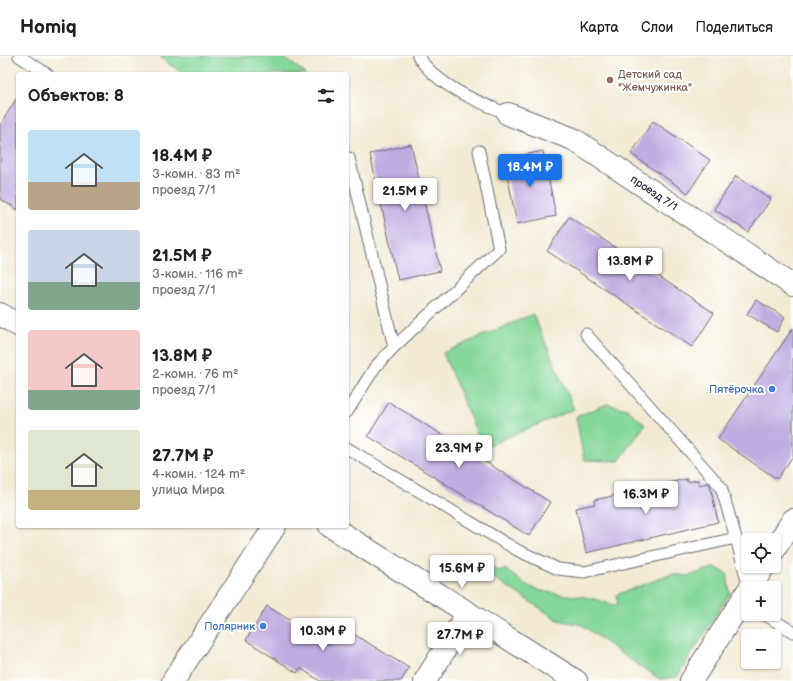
<!DOCTYPE html>
<html lang="ru">
<head>
<meta charset="utf-8">
<style>
	:root { --surface:#fff; --page:#f6f6f6; --text:#202124; --muted:#757577; --line:#e0e0e0; --accent:#1a73e8 }
	body { margin:0; font-family:"Balsamiq Sans",sans-serif; background:var(--page); color:var(--text); height:100vh; display:flex; flex-direction:column; font-size:15px; white-space:nowrap }
	* { box-sizing:border-box; margin:0 }
	p { font-size:13px; color:var(--muted) }
	.icon { flex:none; width:22px; height:22px; fill:none; stroke:currentColor; stroke-width:2; stroke-linecap:round; stroke-linejoin:round }
	.map { position:relative; flex:1; overflow:hidden }
	.side { position:absolute; left:16px; top:16px; width:333px; height:456px; display:flex; flex-direction:column; background:var(--surface); border-radius:4px; box-shadow:0 1px 3px #0004 }
	.side>* { flex:none }
	.controls { position:absolute; left:741px; top:477px; display:grid; gap:8px }
	.controls a { display:grid; place-items:center; width:40px; height:40px; border-radius:4px; background:var(--surface); box-shadow:0 1px 3px #0004; font-size:20px }
	.price { position:absolute; translate:-50% -34px; padding:0 9px; border-radius:4px; background:#fff; color:#222; font-size:13px; line-height:26px; filter:drop-shadow(0 1px 2px #0008) }
	.price::after { content:''; position:absolute; left:50%; top:24px; width:12px; height:9px; margin-left:-6px; background:inherit; clip-path:polygon(0 0,100% 0,50% 100%) }
	.price.current { background:var(--accent); color:#fff }
	ul { padding:0; list-style:none }
	li { display:flex; align-items:center; gap:12px; height:100px; padding:0 12px }
	li span { display:grid; place-items:center; flex:none; width:112px; height:80px; border-radius:4px; color:#555 }
	li>.icon { margin-inline-start:auto }
	span .icon { width:48px; height:48px; fill:#fffc; stroke-width:1 }
	li b { font-size:17px }
	h2 { display:flex; justify-content:space-between; align-items:center; height:48px; padding:0 12px; font-size:17px }
	header { display:flex; align-items:center; gap:24px; box-sizing:border-box; height:56px; padding:0 20px; background:var(--surface); border-bottom:1px solid var(--line) }
	header strong { font-size:19px }
	nav { display:flex; gap:22px; margin-inline-start:auto; font-size:14px }
	.map>svg:first-child { display:block }
	.green { fill:#84d799; stroke:#537c6a }
	.building { fill:#bface1 }
	.lines { fill:none; stroke-linecap:round; stroke-linejoin:round }
	.service-casing { stroke:#6b6870; stroke-width:13 }
	.minor-casing { stroke:#6b6870; stroke-width:24 }
	.tertiary-casing { stroke:#6b6870; stroke-width:24 }
	.service { stroke:#fff; stroke-width:11 }
	.minor { stroke:#fff; stroke-width:22 }
	.tertiary { stroke:#fff; stroke-width:22 }
	.education-dot { fill:#8d6e63; stroke:#fff; stroke-width:1.5 }
	.shop-dot { fill:#3f7fe0; stroke:#fff; stroke-width:1.5 }
	.labels { text-anchor:middle; dominant-baseline:central; stroke-width:4; stroke-linejoin:round; paint-order:stroke }
	.education-label { font-size:11px; fill:#785e54; stroke:#fff; text-anchor:start }
	.street-label { font-size:11px; fill:#22223b; stroke:#fff }
	.shop-label { font-size:11px; fill:#366cbe; stroke:#fff; text-anchor:end }
</style>
</head>
<body>
<header>
<strong>Homiq</strong>
<nav><a>Карта</a><a>Слои</a><a>Поделиться</a></nav>
</header>
<div class="map">
<svg width="793" height="625" viewBox="0 0 793 625">
	<rect width="100%" height="100%" fill="#fff"/>
	<filter id="ink" filterUnits="userSpaceOnUse"><feTurbulence type="fractalNoise" baseFrequency=".025" numOctaves="2"/><feDisplacementMap in="SourceGraphic" scale="8" xChannelSelector="R" yChannelSelector="G"/><feConvolveMatrix kernelMatrix="1 2 1 2 8 2 1 2 1" color-interpolation-filters="sRGB"/></filter>
	<filter id="wash" filterUnits="userSpaceOnUse"><feTurbulence type="fractalNoise" baseFrequency=".012" numOctaves="4" result="noise"/><feDisplacementMap in="SourceGraphic" scale="16" xChannelSelector="R" yChannelSelector="G"/><feGaussianBlur stdDeviation="0.9" result="paint"/><feColorMatrix in="noise" values="0 0 0 0 0 0 0 0 0 0 0 0 0 0 0 0 0 1.4 0 .05"/><feComposite in="paint" operator="in"/></filter>
	<g filter="url(#wash)">
		<rect width="100%" height="100%" fill="#f2ead3"/>
		<path class="green" d="M 162,0 L 282,0 L 306,18 L 183,18 L 161,2 Z
			M 533,258 L 574,353 L 483,392 L 443,297 Z
			M 607,348 L 627,353 L 645,369 L 619,405 L 584,404 L 576,361 Z
			M 480,504 L 499,515 L 505,513 C 513,519 522,527 531,531 C 552,541 578,537 601,545 C 608,547 610,549 618,549 L 616,539 L 672,518 L 689,520 L 715,511 L 727,518 L 730,537 L 677,621 L 660,623 L 623,599 L 582,569 L 558,564 L 479,512 Z"/>
		<g id="blocks">
			<path class="building" d="M 18,40 L 18,154 L 0,143 L 0,69 Z
				M 653,65 L 710,104 L 688,137 L 631,98 Z
				M 411,88 L 440,215 L 398,224 L 370,98 Z
				M 543,95 L 556,160 L 517,168 L 504,103 Z
				M 736,120 L 771,143 L 748,176 L 714,153 Z
				M 569,161 L 714,257 L 692,291 L 547,195 Z
				M 756,244 L 785,261 L 777,276 L 747,258 Z
				M 793,272 L 793,400 L 777,423 L 718,383 Z
				M 389,346 L 550,446 L 529,480 L 368,380 Z
				M 687,423 L 687,426 L 698,424 L 699,429 L 708,427 L 710,429 L 718,466 L 586,497 L 576,452 L 595,448 L 594,444 L 617,439 L 618,443 L 658,433 L 658,429 Z
				M 267,550 L 330,589 L 342,571 L 409,612 L 401,625 L 320,625 L 300,612 L 297,617 L 246,584 Z"/>
		</g>
	</g>
	<g filter="url(#ink)">
		<use href="#blocks" fill-opacity="0" stroke="#6b6870" stroke-width="1"/>
		<g class="lines">
			<defs>
				<path id="service" d="M 19,0 L 47,18
					M 418,0 C 437,30 476,45 508,58
					M 349,102 L 394,291
					M 586,278 L 721,431 L 736,482
					M 347,356 L 375,311 L 394,291 L 499,193 L 479,95
					M 347,392 L 517,494 L 558,513 L 584,516 L 736,482 L 749,532
					M 764,558 L 793,576"/>
				<path id="minor" d="M 508,58 L 573,83 L 793,229
					M 774,494 L 793,464
					M 750,532 L 764,510
					M 173,625 L 275,470
					M 425,625 L 468,557
					M 691,625 L 748,535"/>
				<path id="tertiary" d="M 0,258 L 18,269
					M 330,470 L 576,625"/>
			</defs>
			<use href="#service" class="service-casing"/>
			<use href="#minor" class="minor-casing"/>
			<use href="#tertiary" class="tertiary-casing"/>
			<use href="#service" class="service"/>
			<use href="#minor" class="minor"/>
			<use href="#tertiary" class="tertiary"/>
		</g>
	</g>
	<circle class="education-dot" cx="610" cy="24" r="4"/>
	<g class="shop-dot">
		<circle cx="772" cy="333" r="4"/>
		<circle cx="263" cy="570" r="4"/>
	</g>
	<g class="labels">
		<g class="education-label">
			<text x="618" y="18">Детский сад<tspan x="618" dy="13">"Жемчужинка"</tspan></text>
		</g>
		<g class="street-label">
			<text transform="translate(654 137) rotate(34)">проезд 7/1</text>
		</g>
		<g class="shop-label">
			<text x="764" y="333">Пятёрочка</text>
			<text x="255" y="570">Полярник</text>
		</g>
	</g>
</svg>
<div class="controls">
<a><svg class="icon" aria-label="locate" viewBox="0 0 24 24"><circle cx="12" cy="12" r="6"/><path d="M12 2v4M12 18v4M2 12h4M18 12h4"/></svg></a>
<a>+</a>
<a>−</a>
</div>
<b class="price current" style="left:530px;top:132px">18.4M ₽</b>
<b class="price" style="left:405px;top:156px">21.5M ₽</b>
<b class="price" style="left:630px;top:226px">13.8M ₽</b>
<b class="price" style="left:459px;top:413px">23.9M ₽</b>
<b class="price" style="left:646px;top:459px">16.3M ₽</b>
<b class="price" style="left:462px;top:533px">15.6M ₽</b>
<b class="price" style="left:323px;top:596px">10.3M ₽</b>
<b class="price" style="left:460px;top:600px">27.7M ₽</b>
<section class="side">
<h2>Объектов: 8<svg class="icon" aria-label="filters" viewBox="0 0 24 24"><path d="M4 7h16M4 17h16"/><circle cx="9" cy="7" r="2"/><circle cx="15" cy="17" r="2"/></svg></h2>
<ul>
<li><span style="background:linear-gradient(#bfe0f5 65%,#b9a48a 0)"><svg class="icon" aria-label="home" viewBox="0 0 24 24"><path d="M3 11l9-7 9 7M6 9v11h12V9"/></svg></span><div><b>18.4M ₽</b><p>3-комн. · 83 m²</p><p>проезд 7/1</p></div></li>
<li><span style="background:linear-gradient(#c9d6e8 65%,#7fa58c 0)"><svg class="icon" aria-label="home" viewBox="0 0 24 24"><path d="M3 11l9-7 9 7M6 9v11h12V9"/></svg></span><div><b>21.5M ₽</b><p>3-комн. · 116 m²</p><p>проезд 7/1</p></div></li>
<li><span style="background:linear-gradient(#f6c9c9 75%,#7fa58c 0)"><svg class="icon" aria-label="home" viewBox="0 0 24 24"><path d="M3 11l9-7 9 7M6 9v11h12V9"/></svg></span><div><b>13.8M ₽</b><p>2-комн. · 76 m²</p><p>проезд 7/1</p></div></li>
<li><span style="background:linear-gradient(#dfe7d0 75%,#c2b280 0)"><svg class="icon" aria-label="home" viewBox="0 0 24 24"><path d="M3 11l9-7 9 7M6 9v11h12V9"/></svg></span><div><b>27.7M ₽</b><p>4-комн. · 124 m²</p><p>улица Мира</p></div></li>
</ul>
</section>
</div>
</body>
</html>
